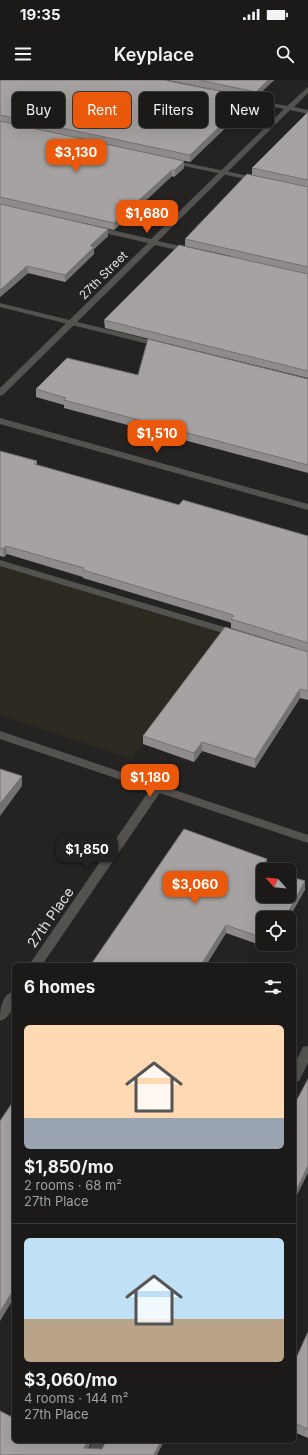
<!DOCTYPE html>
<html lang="en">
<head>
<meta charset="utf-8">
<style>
	:root { --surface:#1b1a19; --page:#282726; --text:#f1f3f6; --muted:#a0a1a2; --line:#393838; --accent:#ea580c }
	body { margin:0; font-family:Inter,sans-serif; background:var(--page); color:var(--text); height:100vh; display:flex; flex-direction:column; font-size:15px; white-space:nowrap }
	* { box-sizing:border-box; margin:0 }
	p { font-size:13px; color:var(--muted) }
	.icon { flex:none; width:22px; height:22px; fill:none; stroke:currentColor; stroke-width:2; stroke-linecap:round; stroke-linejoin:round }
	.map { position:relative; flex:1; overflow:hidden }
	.drawer { position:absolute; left:12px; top:883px; width:284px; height:480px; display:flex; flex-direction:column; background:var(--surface); border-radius:6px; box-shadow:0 4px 16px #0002,0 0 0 1px var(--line) }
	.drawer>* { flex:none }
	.banner { position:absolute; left:12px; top:12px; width:284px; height:36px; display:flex; gap:8px }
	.needle { width:26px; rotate:297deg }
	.controls { position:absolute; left:256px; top:783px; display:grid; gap:8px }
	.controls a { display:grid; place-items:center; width:40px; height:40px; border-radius:6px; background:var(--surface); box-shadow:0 4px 16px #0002,0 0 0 1px var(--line); font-size:20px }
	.price { position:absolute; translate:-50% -34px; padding:0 9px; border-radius:8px; background:var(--accent); color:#fff; font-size:13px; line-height:26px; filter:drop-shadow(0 1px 2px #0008) }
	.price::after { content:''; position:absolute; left:50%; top:24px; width:12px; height:9px; margin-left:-6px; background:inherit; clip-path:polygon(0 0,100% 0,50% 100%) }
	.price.active { background:#222; color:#fff }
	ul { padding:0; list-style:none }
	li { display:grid; align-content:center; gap:8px; height:212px; padding:0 12px }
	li+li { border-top:1px solid var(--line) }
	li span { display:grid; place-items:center; height:124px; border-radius:6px; color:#555 }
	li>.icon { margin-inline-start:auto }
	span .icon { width:72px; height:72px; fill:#fffc; stroke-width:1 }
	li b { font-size:17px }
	h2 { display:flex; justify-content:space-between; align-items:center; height:48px; padding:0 12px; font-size:17px }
	.tag { padding:0 14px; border-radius:6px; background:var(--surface); box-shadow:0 4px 16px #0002,0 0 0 1px var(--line); font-size:14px; line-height:36px }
	.tag.active { background:var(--accent); color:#fff }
	.status { display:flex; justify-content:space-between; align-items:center; height:28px; padding:0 20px; background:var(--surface); direction:ltr }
	.status svg { height:11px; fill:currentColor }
	header { display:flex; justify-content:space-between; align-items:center; height:52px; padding:0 12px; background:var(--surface); font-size:18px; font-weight:600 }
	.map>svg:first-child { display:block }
	.built { fill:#2c2921 }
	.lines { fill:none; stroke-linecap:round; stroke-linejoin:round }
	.service { fill:#53524f; fill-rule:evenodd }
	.minor { fill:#53524f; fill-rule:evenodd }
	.tertiary { fill:#53524f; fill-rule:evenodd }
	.wall { fill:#8f8b8b }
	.shaded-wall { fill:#747171 }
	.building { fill:#a6a2a2; stroke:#747171 }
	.labels { text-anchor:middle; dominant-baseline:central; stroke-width:4; stroke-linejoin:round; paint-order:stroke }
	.far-street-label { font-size:12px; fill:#e0e0de; stroke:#242321 }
	.street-label { font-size:14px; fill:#e0e0de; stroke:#242321 }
</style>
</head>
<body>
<div class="status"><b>19:35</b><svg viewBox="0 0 49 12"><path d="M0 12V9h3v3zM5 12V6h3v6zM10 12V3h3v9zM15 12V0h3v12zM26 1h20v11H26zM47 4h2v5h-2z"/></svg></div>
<header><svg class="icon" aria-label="menu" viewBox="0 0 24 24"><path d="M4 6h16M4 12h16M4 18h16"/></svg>Keyplace<svg class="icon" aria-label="search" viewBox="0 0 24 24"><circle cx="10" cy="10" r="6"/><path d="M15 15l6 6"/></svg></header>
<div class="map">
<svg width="308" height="1375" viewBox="0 0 308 1375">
	<rect width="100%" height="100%" fill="#242321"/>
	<path class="built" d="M 0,483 L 226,550 L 132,679 L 0,635 Z"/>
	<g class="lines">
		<path class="service" d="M 167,79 L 259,98 L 263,100 L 259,102 L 170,83 L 166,81 Z
			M 0,223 L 163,263 L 164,265 L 160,267 L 0,227 Z
			M 0,480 L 241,552 L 242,554 L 241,556 L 233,556 L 0,486 Z
			M 308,966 L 308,983 L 299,1001 L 294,1002 L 294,985 L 303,967 Z
			M 93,1361 L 109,1361 L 102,1375 L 86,1375 Z"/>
		<path class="minor" d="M 308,7 L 308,13 L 294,27 L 308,30 L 308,34 L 290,30 L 158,161 L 193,169 L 193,173 L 190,173 L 155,165 L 3,315 L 0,316 L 0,308 L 148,163 L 91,150 L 91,146 L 94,146 L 151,159 L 284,29 L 234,18 L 234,16 L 287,26 Z
			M 0,338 L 308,424 L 308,430 L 0,344 Z
			M 157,704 L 161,705 L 163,708 L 161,711 L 42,885 L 29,885 L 153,705 Z
			M 14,911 C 14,922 13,937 0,941 C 0,930 1,915 14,911 Z"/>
		<path class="tertiary" d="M 0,651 L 308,755 L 308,763 L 0,659 Z"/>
	</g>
	<path class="wall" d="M 0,0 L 250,17 L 250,24 L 190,82 L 0,41 Z
		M 167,0 L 274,0 L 255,18 Z
		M 308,32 L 308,298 L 105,248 L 104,240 L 231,176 L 185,166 L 185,159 L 275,100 L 252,95 L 252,88 Z
		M 0,41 L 184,81 L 184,88 L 174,97 L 172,96 L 114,150 L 59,137 L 108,149 L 108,156 L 94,169 L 94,174 L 65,202 L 28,193 L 0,217 Z
		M 138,295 L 308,299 L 308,393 L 64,328 L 64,325 L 36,317 L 36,309 Z
		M 0,371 L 37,381 L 37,385 L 179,425 L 308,456 L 308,620 L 300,618 L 255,688 L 202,671 L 194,682 L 143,664 L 143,656 L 296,568 L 231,548 L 231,543 L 229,542 L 83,498 L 83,497 L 7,474 L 4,477 L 0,476 Z
		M 267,787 L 266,788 L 305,810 L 263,838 L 263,864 L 274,864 L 272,869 L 226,853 L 206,885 L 92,885 L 92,883 Z
		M 308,1252 L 308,1358 L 294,1352 L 294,1283 Z"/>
	<path class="shaded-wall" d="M 268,0 L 274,0 L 255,18 L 256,12 Z
		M 250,17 L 250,24 L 190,82 L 190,75 Z
		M 184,81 L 184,88 L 174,97 L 175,90 Z
		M 172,90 L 172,96 L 114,150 L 114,143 Z
		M 108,149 L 108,156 L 94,169 L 94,174 L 65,202 L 65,195 L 90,166 Z
		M 27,186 L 28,193 L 0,217 L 0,210 Z
		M 6,466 L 7,474 L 4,477 L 3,469 Z
		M 300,609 L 300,618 L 255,688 L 255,679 Z
		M 202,662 L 202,671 L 194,682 L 194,673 Z
		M 22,696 L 22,706 L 0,736 L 0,724 Z
		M 267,779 L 267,787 L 265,790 L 262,787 Z
		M 305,801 L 305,810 L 289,838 L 285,838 Z
		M 226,845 L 226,853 L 206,885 L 201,885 Z
		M 272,864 L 274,864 L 272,869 Z
		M 308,1086 L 308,1093 L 294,1121 L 294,1115 Z
		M 14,1209 L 14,1218 L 0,1241 L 0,1232 Z
		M 88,1361 L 92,1361 L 85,1375 L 84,1368 Z
		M 161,1361 L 164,1361 L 157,1375 L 154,1375 Z"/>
	<path class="building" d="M 0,0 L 164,0 L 250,17 L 190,75 L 0,35 Z
		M 199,0 L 268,0 L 256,12 Z
		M 308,32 L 308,100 L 252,88 Z
		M 0,41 L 184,81 L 175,90 L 172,90 L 114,143 L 0,117 Z
		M 247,94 L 308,107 L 308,187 L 185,159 Z
		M 0,124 L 108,149 L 90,166 L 94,167 L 65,195 L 27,186 L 0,210 Z
		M 179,165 L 308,194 L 308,291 L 104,240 Z
		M 148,259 L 308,299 L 308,385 L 64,320 L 66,318 L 36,309 L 67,278 L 138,295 Z
		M 0,371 L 37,381 L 34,384 L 144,415 L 179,425 L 183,420 L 308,456 L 308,563 L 231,539 L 234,536 L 230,534 L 83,490 L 84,488 L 6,466 L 3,469 L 0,468 Z
		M 225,547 L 308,572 L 308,611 L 300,609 L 255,679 L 202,662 L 194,673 L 143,656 Z
		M 0,689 L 22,696 L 0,724 Z
		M 184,749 L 267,779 L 262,787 L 272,790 L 263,790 L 263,816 L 289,816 L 289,796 L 305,801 L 285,838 L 263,838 L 263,858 L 226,845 L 201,885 L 97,885 L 92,883 Z
		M 308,999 L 308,1086 L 294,1115 L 294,1025 Z
		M 14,1020 L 14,1209 L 0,1232 L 0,1041 Z
		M 308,1252 L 308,1349 L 294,1343 L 294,1283 Z
		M 0,1331 L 14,1338 L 14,1361 L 88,1361 L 84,1368 L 102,1369 L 106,1361 L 161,1361 L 154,1375 L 0,1375 Z"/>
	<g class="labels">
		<g class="far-street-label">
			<text transform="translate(103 195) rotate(-45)">27th Street</text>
		</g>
		<g class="street-label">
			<text transform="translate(50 837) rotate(-55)">27th Place</text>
		</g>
	</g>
</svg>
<div class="controls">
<a><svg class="needle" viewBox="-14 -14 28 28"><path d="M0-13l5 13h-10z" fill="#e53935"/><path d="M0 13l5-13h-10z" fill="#a0a1a2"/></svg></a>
<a><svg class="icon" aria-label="locate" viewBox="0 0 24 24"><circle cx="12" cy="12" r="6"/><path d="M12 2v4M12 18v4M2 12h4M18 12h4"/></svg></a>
</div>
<b class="price" style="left:76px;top:93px">$3,130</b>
<b class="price" style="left:147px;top:154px">$1,680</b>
<b class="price" style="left:157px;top:374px">$1,510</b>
<b class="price" style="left:150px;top:718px">$1,180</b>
<b class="price active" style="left:87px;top:790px">$1,850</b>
<b class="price" style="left:195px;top:825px">$3,060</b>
<div class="banner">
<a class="tag">Buy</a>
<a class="tag active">Rent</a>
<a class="tag">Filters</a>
<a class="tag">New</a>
</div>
<section class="drawer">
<h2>6 homes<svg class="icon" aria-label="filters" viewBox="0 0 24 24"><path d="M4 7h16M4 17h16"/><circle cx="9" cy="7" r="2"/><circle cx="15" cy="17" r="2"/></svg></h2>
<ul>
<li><span style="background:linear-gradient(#ffd9b3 75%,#9aa5b1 0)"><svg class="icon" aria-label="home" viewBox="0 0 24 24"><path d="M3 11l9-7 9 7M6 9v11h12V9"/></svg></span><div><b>$1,850/mo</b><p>2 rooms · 68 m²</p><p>27th Place</p></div></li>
<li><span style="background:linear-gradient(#bfe0f5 65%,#b9a48a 0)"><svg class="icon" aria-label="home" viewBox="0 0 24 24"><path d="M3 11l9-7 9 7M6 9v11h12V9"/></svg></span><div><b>$3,060/mo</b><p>4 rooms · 144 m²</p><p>27th Place</p></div></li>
</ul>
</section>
</div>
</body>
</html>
